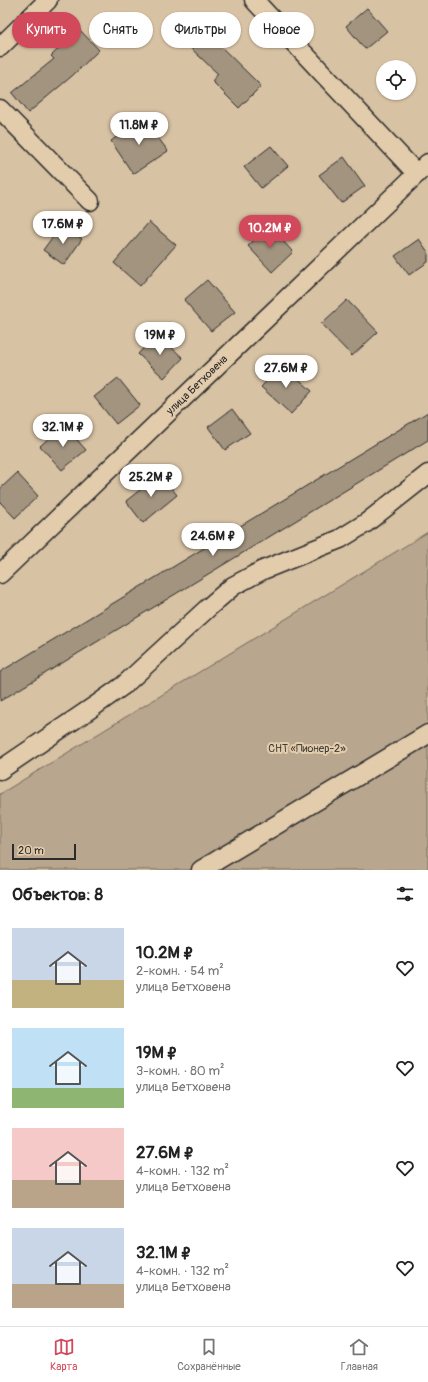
<!DOCTYPE html>
<html lang="ru">
<head>
<meta charset="utf-8">
<style>
	:root { --surface:#fff; --page:#f6f6f6; --text:#222; --muted:#767676; --line:#e0e0e0; --accent:#d1495b }
	body { margin:0; font-family:Pangolin,sans-serif; background:var(--page); color:var(--text); height:100vh; display:flex; flex-direction:column; font-size:15px; white-space:nowrap }
	* { box-sizing:border-box; margin:0 }
	p { font-size:13px; color:var(--muted) }
	.icon { flex:none; width:22px; height:22px; fill:none; stroke:currentColor; stroke-width:2; stroke-linecap:round; stroke-linejoin:round }
	.map { position:relative; height:870px; overflow:hidden }
	.sheet { display:flex; flex-direction:column; background:var(--surface); flex:1 }
	.sheet>* { flex:none }
	.banner { position:absolute; left:12px; top:12px; width:404px; height:36px; display:flex; gap:8px }
	.buttons { position:absolute; left:376px; top:60px; display:grid; gap:8px }
	.buttons a { display:grid; place-items:center; width:40px; height:40px; border-radius:50%; background:var(--surface); box-shadow:0 1px 3px #0004; font-size:20px }
	.scale { position:absolute; left:12px; bottom:10px; width:64px; box-sizing:border-box; padding-left:4px; border:2px solid #2b2b2b; border-top:0; font-size:11px; line-height:14px; white-space:nowrap; color:#2b2b2b; -webkit-text-stroke:3px #e3ccac; paint-order:stroke }
	.price { position:absolute; translate:-50% -34px; padding:0 9px; border-radius:14px; background:#fff; color:#222; font-size:13px; line-height:26px; filter:drop-shadow(0 1px 2px #0008) }
	.price::after { content:''; position:absolute; left:50%; top:24px; width:12px; height:9px; margin-left:-6px; background:inherit; clip-path:polygon(0 0,100% 0,50% 100%) }
	.price.active { background:var(--accent); color:#fff }
	ul { padding:0; list-style:none }
	li { display:flex; align-items:center; gap:12px; height:100px; padding:0 12px }
	li span { display:grid; place-items:center; flex:none; width:112px; height:80px; border-radius:0px; color:#555 }
	li>.icon { margin-inline-start:auto }
	span .icon { width:48px; height:48px; fill:#fffc; stroke-width:1 }
	li b { font-size:17px }
	h2 { display:flex; justify-content:space-between; align-items:center; height:48px; padding:0 12px; font-size:17px }
	.tag { padding:0 14px; border-radius:18px; background:var(--surface); box-shadow:0 1px 3px #0004; font-size:14px; line-height:36px }
	.tag.active { background:var(--accent); color:#fff }
	.menu { display:flex; justify-content:space-around; align-items:center; height:56px; border-top:1px solid var(--line); background:var(--surface); font-size:11px; color:var(--muted) }
	.menu a { display:grid; justify-items:center; gap:2px }
	.menu .active { color:var(--accent) }
	.map>svg:first-child { display:block }
	.green { fill:#b8a68e; stroke:#72685c }
	.building { fill:#a2947f; stroke:#2b2b2b }
	.lines { fill:none; stroke-linecap:round; stroke-linejoin:round }
	.minor-casing { stroke:#2b2b2b; stroke-width:21 }
	.minor { stroke:#e3ccac; stroke-width:18 }
	.labels { text-anchor:middle; dominant-baseline:central; stroke-width:4; stroke-linejoin:round; paint-order:stroke }
	.street-label { font-size:11px; fill:#2b2b2b; stroke:#e3ccac }
	.park-label { font-size:11px; fill:#403d3a; stroke:#e3ccac }
</style>
</head>
<body>
<div class="map">
<svg width="428" height="870" viewBox="0 0 428 870">
	<rect width="100%" height="100%" fill="#d8c2a4"/>
	<filter id="ink" filterUnits="userSpaceOnUse"><feTurbulence type="fractalNoise" baseFrequency=".025" numOctaves="2"/><feDisplacementMap in="SourceGraphic" scale="8" xChannelSelector="R" yChannelSelector="G"/><feConvolveMatrix kernelMatrix="1 2 1 2 8 2 1 2 1" color-interpolation-filters="sRGB"/></filter>
	<g filter="url(#ink)">
		<path class="green" d="M 428,532 L 428,870 L 0,870 L 0,794 Z"/>
		<path class="building" d="M 367,8 L 387,31 L 365,49 L 346,26 Z
			M 197,20 L 213,35 L 211,37 L 261,86 L 239,108 L 212,81 L 218,74 L 180,38 Z
			M 79,29 L 99,50 L 72,76 L 28,113 L 12,93 L 54,59 L 51,56 Z
			M 143,118 L 168,151 L 133,174 L 111,141 Z
			M 271,146 L 288,166 L 261,188 L 244,167 Z
			M 344,157 L 365,186 L 341,203 L 319,175 Z
			M 149,222 L 176,245 L 140,286 L 114,263 Z
			M 62,224 L 82,239 L 64,265 L 43,250 Z
			M 269,226 L 293,252 L 272,272 L 248,246 Z
			M 419,239 L 428,252 L 428,262 L 409,275 L 395,256 Z
			M 207,280 L 235,312 L 211,331 L 184,300 Z
			M 347,300 L 378,332 L 352,356 L 321,324 Z
			M 157,334 L 183,358 L 164,378 L 138,354 Z
			M 282,364 L 312,391 L 291,414 L 261,387 Z
			M 118,378 L 140,405 L 116,424 L 94,397 Z
			M 232,409 L 250,433 L 225,450 L 208,427 Z
			M 428,412 L 428,440 L 0,701 L 0,672 Z
			M 64,425 L 86,450 L 62,470 L 40,446 Z
			M 17,473 L 38,496 L 15,518 L 0,502 L 0,489 Z
			M 160,474 L 177,495 L 143,523 L 126,501 Z"/>
		<g class="lines">
			<defs>
				<path id="minor" d="M 254,0 L 417,174
					M 0,47 L 48,0
					M 0,109 L 90,201
					M 0,574 L 428,163
					M 0,770 L 96,705 L 124,685 L 210,606 L 233,586 L 263,570 L 340,539 L 366,523 L 428,474
					M 201,870 L 428,734"/>
			</defs>
			<use href="#minor" class="minor-casing"/>
			<use href="#minor" class="minor"/>
		</g>
	</g>
	<g class="labels">
		<g class="street-label">
			<text transform="translate(197 385) rotate(-44)">улица Бетховена</text>
		</g>
		<g class="park-label">
			<text x="307" y="748">СНТ «Пионер-2»</text>
		</g>
	</g>
</svg>
<div class="buttons">
<a><svg class="icon" aria-label="locate" viewBox="0 0 24 24"><circle cx="12" cy="12" r="6"/><path d="M12 2v4M12 18v4M2 12h4M18 12h4"/></svg></a>
</div>
<div class="scale">20 m</div>
<b class="price" style="left:139px;top:146px">11.8M ₽</b>
<b class="price" style="left:63px;top:245px">17.6M ₽</b>
<b class="price active" style="left:270px;top:249px">10.2M ₽</b>
<b class="price" style="left:160px;top:356px">19M ₽</b>
<b class="price" style="left:286px;top:389px">27.6M ₽</b>
<b class="price" style="left:63px;top:448px">32.1M ₽</b>
<b class="price" style="left:151px;top:498px">25.2M ₽</b>
<b class="price" style="left:213px;top:557px">24.6M ₽</b>
<div class="banner">
<a class="tag active">Купить</a>
<a class="tag">Снять</a>
<a class="tag">Фильтры</a>
<a class="tag">Новое</a>
</div>
</div>
<section class="sheet">
<h2>Объектов: 8<svg class="icon" aria-label="filters" viewBox="0 0 24 24"><path d="M4 7h16M4 17h16"/><circle cx="9" cy="7" r="2"/><circle cx="15" cy="17" r="2"/></svg></h2>
<ul>
<li><span style="background:linear-gradient(#c9d6e8 65%,#c2b280 0)"><svg class="icon" aria-label="home" viewBox="0 0 24 24"><path d="M3 11l9-7 9 7M6 9v11h12V9"/></svg></span><div><b>10.2M ₽</b><p>2-комн. · 54 m²</p><p>улица Бетховена</p></div><svg class="icon" aria-label="heart" viewBox="0 0 24 24"><path d="M12 20l-8-8c-3-5 5-10 8-4 3-6 11-1 8 4z"/></svg></li>
<li><span style="background:linear-gradient(#bfe0f5 75%,#8fb573 0)"><svg class="icon" aria-label="home" viewBox="0 0 24 24"><path d="M3 11l9-7 9 7M6 9v11h12V9"/></svg></span><div><b>19M ₽</b><p>3-комн. · 80 m²</p><p>улица Бетховена</p></div><svg class="icon" aria-label="heart" viewBox="0 0 24 24"><path d="M12 20l-8-8c-3-5 5-10 8-4 3-6 11-1 8 4z"/></svg></li>
<li><span style="background:linear-gradient(#f6c9c9 65%,#b9a48a 0)"><svg class="icon" aria-label="home" viewBox="0 0 24 24"><path d="M3 11l9-7 9 7M6 9v11h12V9"/></svg></span><div><b>27.6M ₽</b><p>4-комн. · 132 m²</p><p>улица Бетховена</p></div><svg class="icon" aria-label="heart" viewBox="0 0 24 24"><path d="M12 20l-8-8c-3-5 5-10 8-4 3-6 11-1 8 4z"/></svg></li>
<li><span style="background:linear-gradient(#c9d6e8 70%,#b9a48a 0)"><svg class="icon" aria-label="home" viewBox="0 0 24 24"><path d="M3 11l9-7 9 7M6 9v11h12V9"/></svg></span><div><b>32.1M ₽</b><p>4-комн. · 132 m²</p><p>улица Бетховена</p></div><svg class="icon" aria-label="heart" viewBox="0 0 24 24"><path d="M12 20l-8-8c-3-5 5-10 8-4 3-6 11-1 8 4z"/></svg></li>
</ul>
</section>
<nav class="menu">
<a class="active"><svg class="icon" aria-label="map" viewBox="0 0 24 24"><path d="M3 6l6-2 6 2 6-2v14l-6 2-6-2-6 2zM9 4v14M15 6v14"/></svg>Карта</a>
<a><svg class="icon" aria-label="saved" viewBox="0 0 24 24"><path d="M7 4h10v16l-5-4-5 4z"/></svg>Сохранённые</a>
<a><svg class="icon" aria-label="home" viewBox="0 0 24 24"><path d="M3 11l9-7 9 7M6 9v11h12V9"/></svg>Главная</a>
</nav>
</body>
</html>
